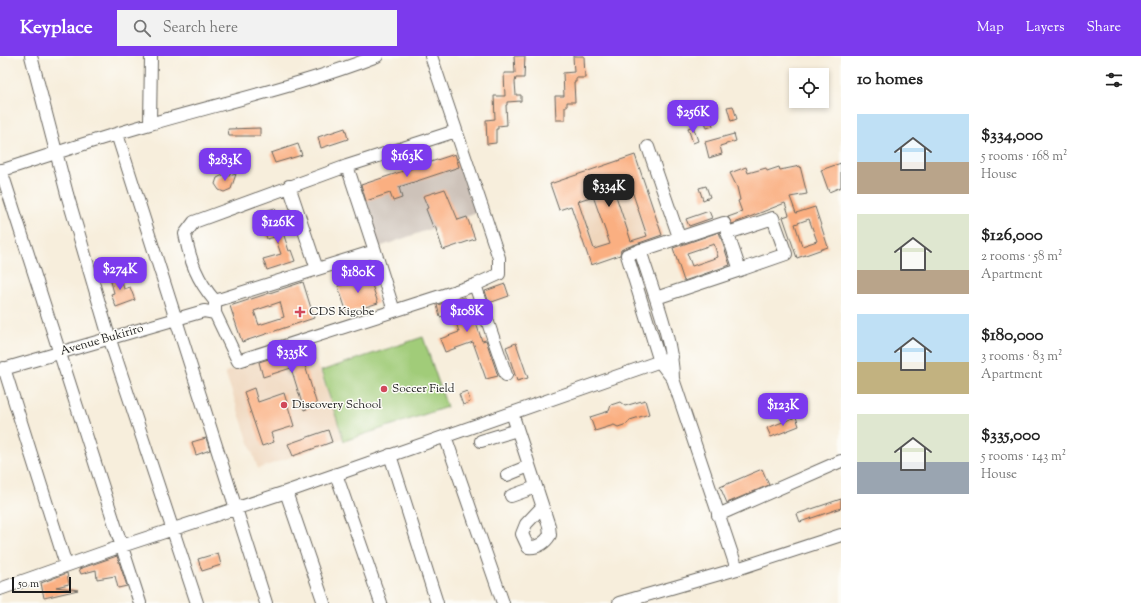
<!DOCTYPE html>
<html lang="en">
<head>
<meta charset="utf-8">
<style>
	:root { --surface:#fff; --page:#f2f2f2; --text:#222; --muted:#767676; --accent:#7c3aed }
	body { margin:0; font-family:"Sorts Mill Goudy",serif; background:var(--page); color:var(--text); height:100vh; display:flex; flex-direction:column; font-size:15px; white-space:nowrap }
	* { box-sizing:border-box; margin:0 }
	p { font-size:13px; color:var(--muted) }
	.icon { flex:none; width:22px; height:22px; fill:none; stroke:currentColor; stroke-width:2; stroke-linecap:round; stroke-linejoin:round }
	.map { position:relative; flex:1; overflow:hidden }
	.panel { display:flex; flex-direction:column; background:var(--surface); width:300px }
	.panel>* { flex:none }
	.fabs { position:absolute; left:789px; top:12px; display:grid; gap:8px }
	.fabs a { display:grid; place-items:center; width:40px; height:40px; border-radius:0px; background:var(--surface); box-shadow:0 2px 6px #0003; font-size:20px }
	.scale { position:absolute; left:12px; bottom:10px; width:59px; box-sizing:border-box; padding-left:4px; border:2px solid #1c1c1c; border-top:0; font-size:11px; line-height:14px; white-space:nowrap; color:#1c1c1c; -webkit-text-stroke:3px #fdfcf7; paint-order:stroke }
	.price { position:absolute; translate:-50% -34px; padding:0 9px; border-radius:8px; background:var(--accent); color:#fff; font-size:13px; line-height:26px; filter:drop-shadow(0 1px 2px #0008) }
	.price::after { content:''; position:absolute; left:50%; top:24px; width:12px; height:9px; margin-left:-6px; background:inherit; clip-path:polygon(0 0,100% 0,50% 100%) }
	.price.current { background:#222; color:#fff }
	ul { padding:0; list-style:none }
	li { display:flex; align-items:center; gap:12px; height:100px; padding:0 16px }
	li span { display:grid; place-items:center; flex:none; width:112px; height:80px; border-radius:0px; color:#555 }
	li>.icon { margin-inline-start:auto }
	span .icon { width:48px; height:48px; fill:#fffc; stroke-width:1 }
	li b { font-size:17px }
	h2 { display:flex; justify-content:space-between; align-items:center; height:48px; padding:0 16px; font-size:17px }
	header { display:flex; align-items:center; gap:24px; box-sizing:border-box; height:56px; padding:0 20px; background:var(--accent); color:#fff }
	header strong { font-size:19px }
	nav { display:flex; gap:22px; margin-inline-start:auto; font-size:14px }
	.search { width:280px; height:36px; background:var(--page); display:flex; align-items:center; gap:10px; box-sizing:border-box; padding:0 14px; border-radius:0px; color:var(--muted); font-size:15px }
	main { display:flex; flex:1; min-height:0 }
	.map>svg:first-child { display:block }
	.built { fill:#efd6bc }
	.industrial { fill:#cdc2b9 }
	.green { fill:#a1cc79; stroke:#5e744a }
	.building { fill:#faaf81; fill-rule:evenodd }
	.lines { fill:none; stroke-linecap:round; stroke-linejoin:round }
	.minor-casing { stroke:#69665f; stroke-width:14 }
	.minor { stroke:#fff; stroke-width:12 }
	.poi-dot { fill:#d1495b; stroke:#fdfcf7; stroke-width:1.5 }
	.labels { text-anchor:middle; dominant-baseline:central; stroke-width:3; stroke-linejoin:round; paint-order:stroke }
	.poi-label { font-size:12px; fill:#1c1c1c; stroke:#fdfcf7; text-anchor:start }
	.street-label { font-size:12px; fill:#1c1c1c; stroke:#fdfcf7 }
</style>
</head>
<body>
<header>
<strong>Keyplace</strong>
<div class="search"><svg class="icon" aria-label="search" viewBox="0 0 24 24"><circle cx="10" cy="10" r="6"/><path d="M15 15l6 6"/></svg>Search here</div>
<nav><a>Map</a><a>Layers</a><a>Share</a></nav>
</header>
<main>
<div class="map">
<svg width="841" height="547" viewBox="0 0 841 547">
	<rect width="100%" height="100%" fill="#fdfcf7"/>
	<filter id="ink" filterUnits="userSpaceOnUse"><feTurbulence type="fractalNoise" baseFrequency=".025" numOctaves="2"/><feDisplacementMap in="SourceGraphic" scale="8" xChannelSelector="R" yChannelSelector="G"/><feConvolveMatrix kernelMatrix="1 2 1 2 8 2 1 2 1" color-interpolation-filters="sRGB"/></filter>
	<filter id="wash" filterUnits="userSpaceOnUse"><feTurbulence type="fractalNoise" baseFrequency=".012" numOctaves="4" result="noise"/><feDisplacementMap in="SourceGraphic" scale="16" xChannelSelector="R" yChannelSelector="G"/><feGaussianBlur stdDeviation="0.9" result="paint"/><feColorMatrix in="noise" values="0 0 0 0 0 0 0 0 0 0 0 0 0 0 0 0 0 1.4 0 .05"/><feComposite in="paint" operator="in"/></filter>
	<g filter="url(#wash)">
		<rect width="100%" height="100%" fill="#f7eedc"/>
		<path class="built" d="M 635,99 L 664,184 L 591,209 L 571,150 L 559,154 L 550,128 Z
			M 310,288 L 343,382 L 258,413 L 225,316 Z"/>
		<path class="industrial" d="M 455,98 L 476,157 L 379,191 L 358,131 Z"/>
		<path class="green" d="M 423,281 L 447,351 L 344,385 L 321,315 Z"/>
		<g id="blocks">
			<path class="building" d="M 514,0 L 525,0 L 524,22 L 516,22 L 515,26 L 516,39 L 521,39 L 521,45 L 507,46 L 507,49 L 506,49 L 507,69 L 498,70 L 498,73 L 496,73 L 496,87 L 487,88 L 486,64 L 495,63 L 494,40 L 505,40 L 504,17 L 515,17 Z
				M 573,0 L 584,0 L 585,22 L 576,22 L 576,26 L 574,26 L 575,46 L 567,46 L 567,50 L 565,50 L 565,64 L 556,64 L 555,40 L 564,40 L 563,17 L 574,16 Z
				M 733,50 L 737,63 L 731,65 L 727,51 Z
				M 709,57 L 713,70 L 707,72 L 703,59 Z
				M 693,70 L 698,85 L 693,87 L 688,72 Z
				M 260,72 L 260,80 L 229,80 L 228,73 Z
				M 345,72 L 348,83 L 321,92 L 318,81 Z
				M 734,78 L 736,85 L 720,90 L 722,98 L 709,102 L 705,86 Z
				M 298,88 L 302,99 L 275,107 L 271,97 Z
				M 455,98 L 459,111 L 399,131 L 402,142 L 393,145 L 390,137 L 366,145 L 361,129 Z
				M 635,99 L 662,179 L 625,192 L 621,194 L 620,199 L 591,209 L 571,150 L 559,154 L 550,128 ZM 631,132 L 647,180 L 631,185 L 615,137 ZM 593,140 L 610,188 L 594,193 L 578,145 Z
				M 841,107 L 841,131 L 829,136 L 821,114 Z
				M 800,110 L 807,138 L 790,141 L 796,157 L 815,151 L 828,191 L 797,202 L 783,161 L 789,159 L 785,147 L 732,168 L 728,161 L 742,156 L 738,145 L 740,144 L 737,131 L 730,117 L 746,111 L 748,117 L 766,112 L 767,115 L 779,111 L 780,114 ZM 809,163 L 817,185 L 802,190 L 795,168 Z
				M 231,115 L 229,120 L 236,118 L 231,133 L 224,136 L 219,134 L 215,128 L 217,122 Z
				M 706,130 L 710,141 L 703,144 L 699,132 Z
				M 445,133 L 458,164 L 467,161 L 475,183 L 443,194 L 435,170 L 433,171 L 426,153 L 428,152 L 423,140 Z
				M 275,152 L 289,195 L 291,194 L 295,205 L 267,214 L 263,203 L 281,198 L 275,181 L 267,183 L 265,176 L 274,173 L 268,154 Z
				M 709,155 L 712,162 L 689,170 L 686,163 Z
				M 719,176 L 730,209 L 684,225 L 673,192 ZM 714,188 L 718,201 L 692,210 L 687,197 Z
				M 119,215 L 124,233 L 130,231 L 135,244 L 116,251 L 111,238 L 114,237 L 109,218 Z
				M 358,219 L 359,223 L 369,220 L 378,247 L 347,257 L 338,230 L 349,227 L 347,222 Z
				M 303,226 L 314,262 L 242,286 L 230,250 ZM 280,246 L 284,261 L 259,269 L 254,255 Z
				M 505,228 L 509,240 L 489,247 L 485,235 Z
				M 465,241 L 469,251 L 474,250 L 479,263 L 475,264 L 482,285 L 486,284 L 498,320 L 486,323 L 473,286 L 445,296 L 440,283 L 459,276 L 453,257 L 440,261 L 437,249 Z
				M 516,287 L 528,322 L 517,325 L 506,291 Z
				M 300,293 L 317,349 L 304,354 L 291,312 L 263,321 L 259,306 Z
				M 254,332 L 258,346 L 284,337 L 294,370 L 271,377 L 274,386 L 262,390 L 244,336 Z
				M 467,335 L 470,346 L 463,349 L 459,338 Z
				M 645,344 L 649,358 L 630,364 L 627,368 L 618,371 L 614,369 L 595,375 L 590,361 L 609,355 L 611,349 L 620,346 L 625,350 Z
				M 796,361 L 799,370 L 771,381 L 767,372 Z
				M 328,374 L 332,386 L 293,400 L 288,388 Z
				M 206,382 L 210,394 L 196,399 L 192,386 Z
				M 762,413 L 769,429 L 727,447 L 720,431 Z
				M 841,443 L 841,452 L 800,466 L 797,458 Z
				M 218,497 L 221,509 L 202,515 L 198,503 Z
				M 117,500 L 127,530 L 118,532 L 115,520 L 97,523 L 96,514 L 81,518 L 79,513 Z
				M 67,517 L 69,528 L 56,531 L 78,534 L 44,542 L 41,527 Z"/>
		</g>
	</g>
	<g filter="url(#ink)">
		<use href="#blocks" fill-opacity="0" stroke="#69665f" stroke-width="1"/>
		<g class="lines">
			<defs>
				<path id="minor" d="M 31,0 L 67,138 L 109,281 L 197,547
					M 150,68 L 151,0
					M 117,78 L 266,547
					M 648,91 L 679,181
					M 347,110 L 375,195 L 215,245 C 197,224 190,205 185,178 L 194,166 L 347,110 L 456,75
					M 1,114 L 140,547
					M 0,115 C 50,99 100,82 150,68 C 226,46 303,29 377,0
					M 289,130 L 317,213
					M 728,177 L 773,162 L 786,198 L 740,214
					M 640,194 C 652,233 673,283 673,323 L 737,513
					M 375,195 L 394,255
					M 475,229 L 506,319
					M 656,242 L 740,214 L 724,167 L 627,199 L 660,306 L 673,323
					M 215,245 L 215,257 L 238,305 L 475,229 L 499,218 L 499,202 L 431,0
					M 4,312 L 66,509
					M 0,314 L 204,255 L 215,257
					M 512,357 L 549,470 L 550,479 C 545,487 538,492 528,491 L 522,478 L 526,468 L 542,451
					M 445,380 L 503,547
					M 481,385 L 517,374
					M 390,399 L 437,547
					M 336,418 L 381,547
					M 507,419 L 529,410
					M 286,436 L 324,547
					M 511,440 L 536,431
					M 718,459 L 841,405
					M 0,533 L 122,490 L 286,436 L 672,301
					M 619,547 L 737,513 L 841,479"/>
			</defs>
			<use href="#minor" class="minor-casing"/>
			<use href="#minor" class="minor"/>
		</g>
	</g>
	<g class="poi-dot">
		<path d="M298 250h4v4h4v4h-4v4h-4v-4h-4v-4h4z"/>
		<circle cx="384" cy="333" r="4"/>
		<circle cx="284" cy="349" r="4"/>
	</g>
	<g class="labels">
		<g class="poi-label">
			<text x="309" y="256">CDS Kigobe</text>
			<text x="392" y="333">Soccer Field</text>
			<text x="292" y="349">Discovery School</text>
		</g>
		<g class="street-label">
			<text transform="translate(102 284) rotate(-16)">Avenue Bukiriro</text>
		</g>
	</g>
</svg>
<div class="fabs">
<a><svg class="icon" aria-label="locate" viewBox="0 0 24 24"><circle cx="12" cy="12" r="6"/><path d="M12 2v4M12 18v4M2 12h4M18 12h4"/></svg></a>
</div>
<div class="scale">50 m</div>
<b class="price" style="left:693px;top:78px">$256K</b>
<b class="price" style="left:407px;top:122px">$163K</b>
<b class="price" style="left:225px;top:126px">$283K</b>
<b class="price current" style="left:609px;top:152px">$334K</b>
<b class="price" style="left:278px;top:188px">$126K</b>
<b class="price" style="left:120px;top:235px">$274K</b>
<b class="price" style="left:358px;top:238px">$180K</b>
<b class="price" style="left:467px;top:277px">$108K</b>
<b class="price" style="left:292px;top:318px">$335K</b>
<b class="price" style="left:783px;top:371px">$123K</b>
</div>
<section class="panel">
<h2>10 homes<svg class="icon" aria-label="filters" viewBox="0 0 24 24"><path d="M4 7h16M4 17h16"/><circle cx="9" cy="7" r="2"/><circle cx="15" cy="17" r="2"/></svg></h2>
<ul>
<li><span style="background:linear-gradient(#bfe0f5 60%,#b9a48a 0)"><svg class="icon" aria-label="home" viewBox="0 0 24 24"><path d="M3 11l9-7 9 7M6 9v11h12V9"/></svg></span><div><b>$334,000</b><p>5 rooms · 168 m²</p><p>House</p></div></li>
<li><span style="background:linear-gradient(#dfe7d0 70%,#b9a48a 0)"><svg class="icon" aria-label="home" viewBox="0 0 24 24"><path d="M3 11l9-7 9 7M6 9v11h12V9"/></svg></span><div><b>$126,000</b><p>2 rooms · 58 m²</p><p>Apartment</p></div></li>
<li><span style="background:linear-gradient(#bfe0f5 60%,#c2b280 0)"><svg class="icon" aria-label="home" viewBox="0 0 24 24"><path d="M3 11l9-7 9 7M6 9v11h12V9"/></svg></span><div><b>$180,000</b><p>3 rooms · 83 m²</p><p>Apartment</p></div></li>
<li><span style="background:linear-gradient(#dfe7d0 60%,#9aa5b1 0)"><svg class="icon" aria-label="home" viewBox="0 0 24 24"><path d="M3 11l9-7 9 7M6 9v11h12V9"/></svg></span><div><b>$335,000</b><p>5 rooms · 143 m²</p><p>House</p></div></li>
</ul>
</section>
</main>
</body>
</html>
